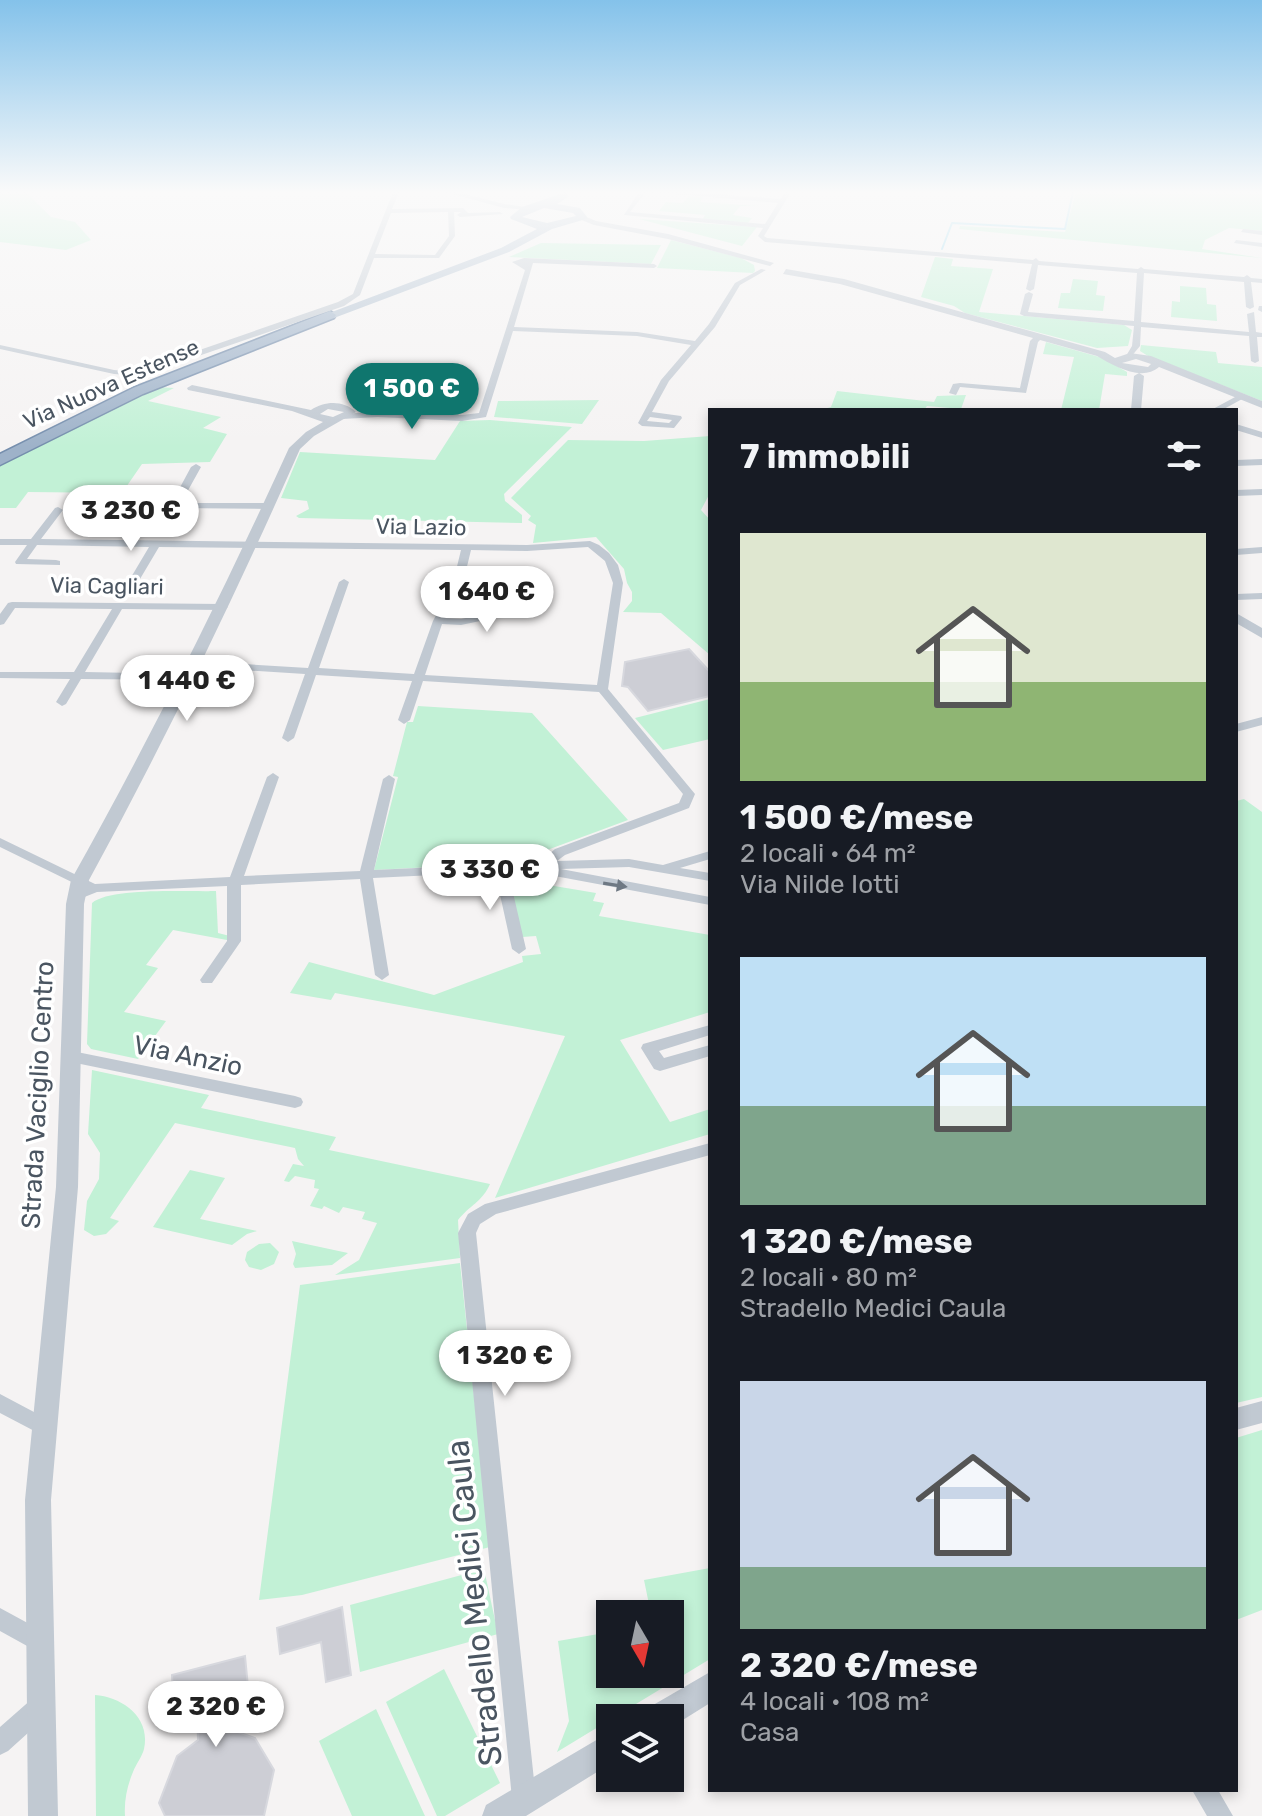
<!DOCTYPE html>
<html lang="it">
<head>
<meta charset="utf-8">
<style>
	:root { --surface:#171b24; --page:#20242c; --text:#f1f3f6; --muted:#9ea1a6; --accent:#0f766e }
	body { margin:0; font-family:Rubik,sans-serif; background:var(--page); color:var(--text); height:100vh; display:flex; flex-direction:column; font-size:30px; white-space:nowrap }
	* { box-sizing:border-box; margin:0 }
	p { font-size:26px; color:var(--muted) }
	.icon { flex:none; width:44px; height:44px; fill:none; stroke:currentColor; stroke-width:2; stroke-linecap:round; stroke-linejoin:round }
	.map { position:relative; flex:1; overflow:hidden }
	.details { position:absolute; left:708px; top:408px; width:530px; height:1384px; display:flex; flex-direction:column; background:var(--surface); border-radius:0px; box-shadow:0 4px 12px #0003 }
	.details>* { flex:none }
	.needle { width:52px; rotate:171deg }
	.buttons { position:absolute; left:596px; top:1600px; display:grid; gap:16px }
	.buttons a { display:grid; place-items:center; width:88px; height:88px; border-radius:0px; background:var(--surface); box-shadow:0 4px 12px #0003; font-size:40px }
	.price { position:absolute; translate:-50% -68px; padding:0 18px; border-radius:28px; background:#fff; color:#222; font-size:26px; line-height:52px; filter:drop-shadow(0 2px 4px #0008) }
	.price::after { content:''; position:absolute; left:50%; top:48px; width:24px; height:18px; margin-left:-12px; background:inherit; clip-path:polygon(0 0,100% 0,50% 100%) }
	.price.current { background:var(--accent); color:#fff }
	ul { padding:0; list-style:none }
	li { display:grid; align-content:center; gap:16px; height:424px; padding:0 32px }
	li span { display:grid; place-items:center; height:248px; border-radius:0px; color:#555 }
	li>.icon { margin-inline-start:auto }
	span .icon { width:144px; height:144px; fill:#fffc; stroke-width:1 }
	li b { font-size:34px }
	h2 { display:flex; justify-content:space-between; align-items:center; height:96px; padding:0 32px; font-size:34px }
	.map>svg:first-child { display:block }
	.green { fill:#c2f1d6 }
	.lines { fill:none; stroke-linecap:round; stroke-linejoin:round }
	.stream { stroke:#8fd6ee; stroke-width:2 }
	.building { fill:#cdced5; stroke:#d7d8de; stroke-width:2 }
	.trunk-casing { stroke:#758ead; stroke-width:3 }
	.minor { fill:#c1c9d2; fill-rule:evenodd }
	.tertiary { fill:#c1c9d2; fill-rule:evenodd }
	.primary { fill:#b2c1d1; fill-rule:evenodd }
	.trunk { fill:#9eb2c9; fill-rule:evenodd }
	.oneway { fill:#6e7883 }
	.labels { text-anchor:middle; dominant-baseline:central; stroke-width:7; stroke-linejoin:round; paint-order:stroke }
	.far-street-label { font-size:22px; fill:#4a5561; stroke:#fff }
	.street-label { font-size:26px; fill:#4a5561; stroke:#fff }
	.near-street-label { font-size:32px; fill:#4a5561; stroke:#fff }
</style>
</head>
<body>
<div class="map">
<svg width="1262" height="1816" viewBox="0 0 1262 1816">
	<rect width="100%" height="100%" fill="#f5f3f3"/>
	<path class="green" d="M 0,192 L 26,192 L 51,217 L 75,222 L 91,240 L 66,250 L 0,242 Z
		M 1076,192 L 1262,192 L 1262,231 L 1229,228 L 1205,240 L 1202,249 L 1262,258 L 959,229 L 960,226 L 1065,232 Z
		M 689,196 L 703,197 L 700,202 L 758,206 L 740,206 L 733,215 L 752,218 L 748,223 L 702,220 L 705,215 L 659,211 L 666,202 L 683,203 Z
		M 639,219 L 757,227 L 742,246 Z
		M 671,240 L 741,258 L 754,265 L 755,271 L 753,273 L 657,268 Z
		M 541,243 L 661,245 L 651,264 L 509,257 Z
		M 935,257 L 953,259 L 951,266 L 993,269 L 979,312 L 1124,325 L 1132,330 L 1128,346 L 1097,348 L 965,313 L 954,306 L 921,297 Z
		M 1073,279 L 1098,281 L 1096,295 L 1105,296 L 1103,311 L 1058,308 L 1061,293 L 1070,293 Z
		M 1180,286 L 1206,288 L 1207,304 L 1216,305 L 1217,321 L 1171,317 L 1172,301 L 1180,302 Z
		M 1046,342 L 1103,358 L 1127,372 L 1127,376 L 1105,374 L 1099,410 L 1061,410 L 1074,357 L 1043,354 Z
		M 1141,345 L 1216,352 L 1218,363 L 1262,367 L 1262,401 L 1148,356 L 1140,351 Z
		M 157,387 L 174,388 L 148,401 L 221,417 L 203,428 L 227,434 L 210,462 L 142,464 L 122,493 L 28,492 L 16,508 L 0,508 L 0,462 Z
		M 837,391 L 934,402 L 937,396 L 966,395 L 961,409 L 927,406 L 924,410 L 820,410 L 831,407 Z
		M 599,400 L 582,424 L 494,417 L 498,401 Z
		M 490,420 L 572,427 L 504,494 L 505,501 L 522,515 L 522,523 L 299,518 L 296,516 L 309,509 L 307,501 L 281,498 L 300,452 L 435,460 L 460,421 Z
		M 710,436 L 710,493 L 701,510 L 710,520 L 710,655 L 661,613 L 623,612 L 632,601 L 632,592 L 627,583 L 624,569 L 596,537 L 533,543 L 536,525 L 528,520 L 531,516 L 511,498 L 568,440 L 644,441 Z
		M 710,699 L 710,739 L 663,750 L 635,718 Z
		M 418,706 L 532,713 L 628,820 L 512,863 L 374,870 L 398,777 L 393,776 L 407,722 L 413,722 Z
		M 1244,799 L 1262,812 L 1262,1397 L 1236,1403 L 1236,801 Z
		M 507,878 L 596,893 L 593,901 L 604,903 L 599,916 L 710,935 L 710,1012 L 620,1040 L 670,1122 L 710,1109 L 710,1134 L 495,1198 L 565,1036 L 335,993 L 331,1000 L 290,993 L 309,962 L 434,995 L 523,962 L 522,956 L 541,954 L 536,936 L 522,937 Z
		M 216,891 L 218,933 L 230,936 L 227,940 L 173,930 L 146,965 L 158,968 L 124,1012 L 166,1021 L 138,1059 L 91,1049 L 87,1044 L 92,903 C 111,887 188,892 216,891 Z
		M 92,1070 L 209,1095 L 201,1108 L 336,1137 L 329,1150 L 490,1184 C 483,1201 469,1206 458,1220 L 460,1258 L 335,1275 L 359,1260 L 377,1223 L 362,1219 L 365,1212 L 343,1207 L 339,1213 L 324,1206 L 322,1209 L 310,1206 L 319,1189 L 314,1188 L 315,1180 L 295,1176 L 289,1182 L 284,1181 L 293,1164 L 304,1166 L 298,1159 L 295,1148 L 175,1123 L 110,1218 L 119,1221 L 106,1234 L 94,1236 L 84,1230 L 87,1201 L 99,1179 L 100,1153 L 88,1134 Z
		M 190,1170 L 225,1178 L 200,1219 L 257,1231 L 247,1234 L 232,1245 L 153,1227 Z
		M 292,1241 L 348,1253 L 332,1265 L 295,1268 L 293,1264 L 296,1254 Z
		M 270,1243 L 279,1252 L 274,1264 L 261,1270 L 249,1267 L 245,1260 L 247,1252 L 259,1244 Z
		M 460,1263 L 490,1547 L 302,1595 L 259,1600 L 300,1285 Z
		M 1262,1430 L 1262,1610 L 1236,1620 L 1236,1438 Z
		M 710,1568 L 710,1659 L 557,1752 L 569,1721 L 558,1641 L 610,1632 L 610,1674 L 670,1674 L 670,1614 L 651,1614 L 644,1580 Z
		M 484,1569 L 498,1634 L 360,1672 L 350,1605 Z
		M 444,1669 L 500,1783 L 445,1816 L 437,1816 L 386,1702 Z
		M 95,1695 C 122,1697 151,1717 144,1749 C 142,1757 136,1764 133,1772 C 127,1786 124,1801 125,1816 L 96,1816 Z
		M 376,1709 L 425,1816 L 352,1816 L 319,1741 Z"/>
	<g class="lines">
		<path class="stream" d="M 942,249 L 952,223 L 1065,229 L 1073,192"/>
	</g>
	<path class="building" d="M 689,649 L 710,672 L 710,696 L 648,711 L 628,687 L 622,686 L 625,662 Z
		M 342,1607 L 351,1675 L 326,1682 L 321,1642 L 280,1654 L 277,1628 Z
		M 245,1656 L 249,1697 L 232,1701 L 235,1731 L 255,1738 L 274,1770 L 264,1816 L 165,1816 L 159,1803 L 177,1756 L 198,1740 L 197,1711 L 174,1717 L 172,1675 Z"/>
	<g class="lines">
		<defs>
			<path id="trunk" d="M 330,311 L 336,315 L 334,318 L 143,394 L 0,465 L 0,454 L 133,388 Z"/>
		</defs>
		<use href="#trunk" class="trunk-casing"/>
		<path class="minor" d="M 393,192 L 399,192 L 392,209 L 463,208 L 468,213 L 500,212 L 503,214 L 460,217 L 457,215 L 461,212 L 454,212 L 455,236 L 439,258 L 374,258 L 360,295 L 344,306 L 140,376 L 114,374 L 0,349 L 0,345 L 114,370 L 136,372 L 338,302 L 353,294 ZM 448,212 L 449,236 L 435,255 L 375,254 L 391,213 Z
			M 445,192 L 457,192 L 504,204 L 532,208 L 529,210 L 504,208 Z
			M 639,192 L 646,192 L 630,212 L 765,224 L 778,203 L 651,192 L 687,192 L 781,199 L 785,192 L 791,192 L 764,236 L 767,238 L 1033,260 L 1036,258 L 1039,261 L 1138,269 L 1141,267 L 1144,269 L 1244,277 L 1247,275 L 1251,278 L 1262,279 L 1262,283 L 1251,282 L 1254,307 L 1250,309 L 1246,307 L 1244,282 L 1144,273 L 1141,322 L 1249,332 L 1247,314 L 1254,312 L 1256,332 L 1262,333 L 1262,337 L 1257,337 L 1259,361 L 1255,363 L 1251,361 L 1249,336 L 1141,327 L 1140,346 L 1130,358 L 1126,356 L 1132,346 L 1134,326 L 1024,316 L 1020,314 L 1025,294 L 1029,292 L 1033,294 L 1028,312 L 1134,321 L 1137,273 L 1038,265 L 1034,289 L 1030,291 L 1026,289 L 1032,264 L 765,242 L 758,236 L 763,228 L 624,215 Z
			M 1243,229 L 1262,231 L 1262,235 L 1241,232 Z
			M 1236,240 L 1262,243 L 1262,247 L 1234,243 Z
			M 524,258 L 654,264 L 657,266 L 654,268 L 533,263 L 514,327 L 637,332 L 695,341 L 709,324 L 735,283 L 761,269 L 766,270 L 740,285 L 715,327 L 669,381 L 652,412 L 681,416 L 682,418 L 674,428 L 642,426 L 638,423 L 661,380 L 691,345 L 637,336 L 513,331 L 486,417 L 462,421 L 378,417 L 342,419 L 342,415 L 345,414 L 378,411 L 462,415 L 479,413 L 525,270 L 512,262 ZM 650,417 L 672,420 L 669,423 L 647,421 Z
			M 1259,306 L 1262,306 L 1262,312 L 1258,310 Z
			M 1036,335 L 1043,337 L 1038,342 L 1026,393 L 960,387 L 956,395 L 949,393 L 953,384 L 960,383 L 1020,388 L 1030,341 Z
			M 1237,396 L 1244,398 L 1222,410 L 1211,410 Z
			M 1236,424 L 1262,432 L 1262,438 L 1236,430 Z
			M 1262,459 L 1262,465 L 1236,466 L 1236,460 Z
			M 196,464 L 201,467 L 181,503 L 269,503 L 274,506 L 269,509 L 172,508 L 170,506 L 191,467 Z
			M 1262,489 L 1262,495 L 1236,496 L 1236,490 Z
			M 58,507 L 63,510 L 41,539 L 527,545 L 590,541 L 599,545 L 609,553 L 618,565 L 623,583 L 608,689 L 695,794 L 689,808 L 565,855 L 557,861 L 629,859 L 663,865 L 710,851 L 710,859 L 680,868 L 710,873 L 710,881 L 629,867 L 561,869 L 710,897 L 710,905 L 544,874 L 535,870 L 508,871 L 526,949 L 519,954 L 512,949 L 495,872 L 373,878 L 389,975 L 382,980 L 375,975 L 360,879 L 241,885 L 241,941 L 212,983 L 202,983 L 200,980 L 227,941 L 227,886 L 97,892 L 77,900 L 70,896 L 84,888 L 0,847 L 0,838 L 95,884 L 230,877 L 267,777 L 273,773 L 279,777 L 244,876 L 360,871 L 383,779 L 389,775 L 395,779 L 374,870 L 540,862 L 555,849 L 679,803 L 683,794 L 599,692 L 423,681 L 410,720 L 404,724 L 398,720 L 412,681 L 316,675 L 294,738 L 288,742 L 282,738 L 305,674 L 195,667 L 189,664 L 195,661 L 308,668 L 339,582 L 344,579 L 349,582 L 319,668 L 414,674 L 433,621 L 453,583 L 461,550 L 159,547 L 140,579 L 135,582 L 130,579 L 149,547 L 37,545 L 27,559 L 56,560 L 60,561 L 60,565 L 16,564 L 15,562 L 27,545 L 0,545 L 0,539 L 31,539 L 55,508 ZM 588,547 L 605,561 L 613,583 L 597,685 L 425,675 L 442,624 L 461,625 L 538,609 L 543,606 L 538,603 L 461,619 L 445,618 L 463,583 L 471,550 L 527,551 Z
			M 1262,547 L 1262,553 L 1236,555 L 1236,549 Z
			M 1262,593 L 1262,599 L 1236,600 L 1236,594 Z
			M 12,602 L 223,604 L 228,607 L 223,610 L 122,609 L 85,672 L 188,674 L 194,677 L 188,680 L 81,679 L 66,704 L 62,706 L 56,702 L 70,679 L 0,678 L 0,672 L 74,672 L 112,609 L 15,608 L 4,624 L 0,625 L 0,614 L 8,603 Z
			M 1262,717 L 1262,725 L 1236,732 L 1236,724 Z
			M 710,1025 L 710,1035 L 659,1051 L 664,1058 L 710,1045 L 710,1056 L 660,1071 L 654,1069 L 641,1048 L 643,1044 Z
			M 72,1051 L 295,1096 L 301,1098 L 303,1102 L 301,1106 L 295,1108 L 66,1061 L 64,1057 L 66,1053 Z
			M 710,1143 L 710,1155 L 496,1214 L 480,1224 L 476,1233 L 536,1799 L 532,1807 L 524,1811 L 516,1807 L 512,1799 L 458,1233 L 468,1214 L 485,1204 Z
			M 0,1394 L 49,1420 L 52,1426 L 49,1432 L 42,1435 L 0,1413 Z
			M 0,1608 L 46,1633 L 49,1641 L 46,1649 L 38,1652 L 0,1631 Z
			M 41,1695 L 49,1698 L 52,1706 L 49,1714 L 8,1751 L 0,1755 L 0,1727 L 33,1698 Z
			M 1192,1790 L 1218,1790 L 1233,1816 L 1207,1816 Z"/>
		<path class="tertiary" d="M 582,215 L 596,221 L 668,234 L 774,263 L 770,266 L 668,239 L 594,225 L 579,219 Z
			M 786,269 L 844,279 L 1105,352 L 1115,358 L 1130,353 L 1151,356 L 1262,401 L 1262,408 L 1159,367 C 1142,382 1114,366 1097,356 L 840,284 L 783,274 ZM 1136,359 L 1151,364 L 1148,367 L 1122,363 Z
			M 1139,373 L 1144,376 L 1141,410 L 1131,410 L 1134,376 Z
			M 192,385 L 311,410 C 325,401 343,400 356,412 L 314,436 L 300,449 C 235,596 166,739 89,880 L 84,904 L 78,1187 L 51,1500 L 58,1816 L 28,1816 L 25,1500 L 56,1187 L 66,904 L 71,880 C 150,739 222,595 289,448 L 306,432 L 323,422 L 292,411 L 188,390 L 187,388 ZM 328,409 L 344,412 L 333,417 L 320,414 Z
			M 1236,613 L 1262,628 L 1262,638 L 1236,623 Z
			M 1262,1401 L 1262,1423 L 1236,1430 L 1236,1408 Z
			M 710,1672 L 710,1703 L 670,1728 L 670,1718 L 643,1718 L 648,1708 Z
			M 610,1732 L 610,1764 L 526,1816 L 482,1816 L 486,1805 Z"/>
		<path class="primary" d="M 566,192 L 568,197 L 557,204 L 580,208 L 587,217 L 586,219 L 552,229 L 509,252 L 334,318 L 324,315 L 501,248 L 537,229 L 511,219 L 510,217 L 522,207 ZM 544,208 L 573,213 L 576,216 L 547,223 L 522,217 Z"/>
		<use href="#trunk" class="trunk"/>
	</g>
	<defs><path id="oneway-solid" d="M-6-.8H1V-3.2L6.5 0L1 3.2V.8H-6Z" transform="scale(2)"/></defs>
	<use class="oneway" href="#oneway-solid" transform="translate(615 885) rotate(9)"/>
	<linearGradient id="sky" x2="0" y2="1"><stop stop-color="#84c2ea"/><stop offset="0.43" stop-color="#fafafa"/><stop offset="1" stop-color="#fafafa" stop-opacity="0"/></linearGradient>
	<rect width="1262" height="447" fill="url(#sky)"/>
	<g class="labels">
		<g class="far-street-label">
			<text transform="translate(111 384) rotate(-24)">Via Nuova Estense</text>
			<text transform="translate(421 527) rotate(1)">Via Lazio</text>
			<text transform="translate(107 586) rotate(1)">Via Cagliari</text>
		</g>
		<g class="street-label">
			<text transform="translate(188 1056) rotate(12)">Via Anzio</text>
			<text transform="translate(38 1095) rotate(-87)">Strada Vaciglio Centro</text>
		</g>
		<g class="near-street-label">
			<text transform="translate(474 1603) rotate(-96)">Stradello Medici Caula</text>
		</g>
	</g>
</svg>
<div class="buttons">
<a><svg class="needle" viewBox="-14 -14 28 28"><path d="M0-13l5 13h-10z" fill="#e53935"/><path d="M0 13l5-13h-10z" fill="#9ea1a6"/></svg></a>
<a><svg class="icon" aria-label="layers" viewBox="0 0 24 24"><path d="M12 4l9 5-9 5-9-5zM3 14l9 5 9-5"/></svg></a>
</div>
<b class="price current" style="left:412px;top:431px">1 500 €</b>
<b class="price" style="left:131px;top:553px">3 230 €</b>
<b class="price" style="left:487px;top:634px">1 640 €</b>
<b class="price" style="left:187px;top:723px">1 440 €</b>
<b class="price" style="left:490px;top:912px">3 330 €</b>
<b class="price" style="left:505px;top:1398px">1 320 €</b>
<b class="price" style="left:216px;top:1749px">2 320 €</b>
<section class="details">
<h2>7 immobili<svg class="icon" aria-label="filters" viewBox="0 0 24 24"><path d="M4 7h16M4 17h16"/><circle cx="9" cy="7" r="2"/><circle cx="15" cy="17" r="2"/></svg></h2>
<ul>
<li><span style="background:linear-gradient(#dfe7d0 60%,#8fb573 0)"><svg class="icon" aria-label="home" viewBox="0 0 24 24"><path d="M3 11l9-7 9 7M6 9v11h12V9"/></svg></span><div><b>1 500 €/mese</b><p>2 locali · 64 m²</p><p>Via Nilde Iotti</p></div></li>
<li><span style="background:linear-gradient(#bfe0f5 60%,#7fa58c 0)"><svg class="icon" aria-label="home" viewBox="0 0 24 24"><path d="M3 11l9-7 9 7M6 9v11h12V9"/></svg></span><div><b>1 320 €/mese</b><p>2 locali · 80 m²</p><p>Stradello Medici Caula</p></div></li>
<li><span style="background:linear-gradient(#c9d6e8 75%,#7fa58c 0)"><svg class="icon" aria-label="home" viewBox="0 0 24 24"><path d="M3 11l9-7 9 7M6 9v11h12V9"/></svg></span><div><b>2 320 €/mese</b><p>4 locali · 108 m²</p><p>Casa</p></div></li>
</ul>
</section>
</div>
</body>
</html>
